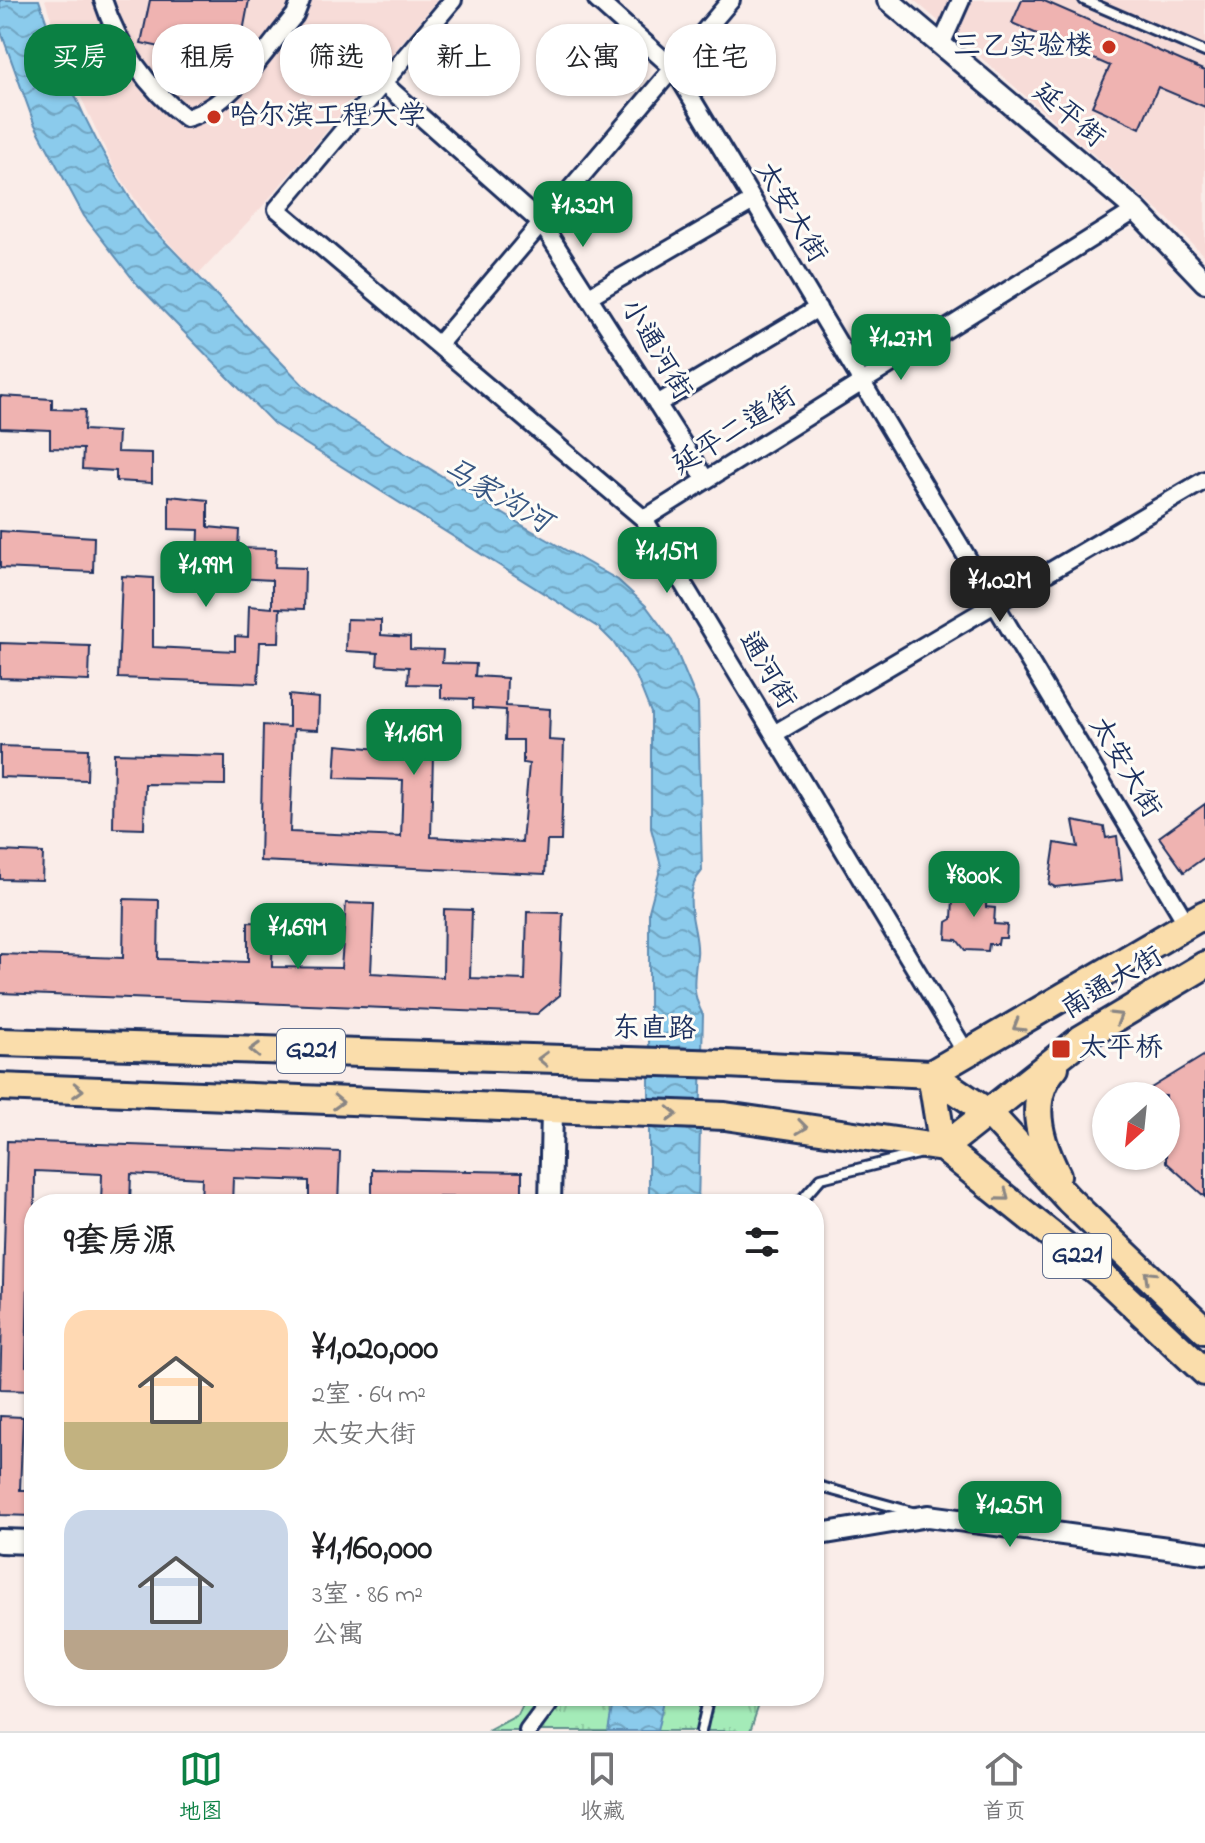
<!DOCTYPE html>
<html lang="zh">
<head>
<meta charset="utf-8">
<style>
	:root { --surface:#fff; --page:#f2f2f2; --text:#202124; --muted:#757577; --line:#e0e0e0; --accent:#0b8043 }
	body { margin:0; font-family:"Indie Flower","LXGW WenKai TC",sans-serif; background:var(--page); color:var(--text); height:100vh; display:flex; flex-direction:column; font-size:30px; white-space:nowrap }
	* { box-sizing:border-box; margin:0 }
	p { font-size:26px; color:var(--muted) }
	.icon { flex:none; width:44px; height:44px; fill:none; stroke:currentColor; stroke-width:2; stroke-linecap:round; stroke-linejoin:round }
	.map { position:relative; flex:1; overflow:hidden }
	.panel { position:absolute; left:24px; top:1194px; width:800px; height:512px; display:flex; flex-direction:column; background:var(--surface); border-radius:32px; box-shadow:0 2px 6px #0004 }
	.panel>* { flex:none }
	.banner { position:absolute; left:24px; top:24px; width:800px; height:72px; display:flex; gap:16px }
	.needle { width:52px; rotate:207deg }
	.fabs { position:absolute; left:1092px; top:1082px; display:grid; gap:16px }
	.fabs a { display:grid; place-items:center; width:88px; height:88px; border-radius:50%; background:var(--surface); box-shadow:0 2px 6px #0004; font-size:40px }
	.price { position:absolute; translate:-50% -68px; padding:0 18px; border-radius:16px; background:var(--accent); color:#fff; font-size:26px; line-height:52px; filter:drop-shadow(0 2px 4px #0008) }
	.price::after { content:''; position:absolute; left:50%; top:48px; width:24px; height:18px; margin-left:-12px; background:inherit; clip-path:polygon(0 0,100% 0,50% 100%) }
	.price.active { background:#222; color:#fff }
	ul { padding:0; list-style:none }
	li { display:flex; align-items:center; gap:24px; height:200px; padding:0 40px }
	li span { display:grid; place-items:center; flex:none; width:224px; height:160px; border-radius:24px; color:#555 }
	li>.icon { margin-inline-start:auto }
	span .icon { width:96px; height:96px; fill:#fffc; stroke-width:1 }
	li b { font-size:34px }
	h2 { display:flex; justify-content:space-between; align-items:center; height:96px; padding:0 40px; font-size:34px }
	.tag { padding:0 28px; border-radius:32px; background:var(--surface); box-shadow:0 2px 6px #0004; font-size:28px; line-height:72px }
	.tag.active { background:var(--accent); color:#fff }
	.tab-bar { display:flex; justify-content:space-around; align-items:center; height:112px; border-top:2px solid var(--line); background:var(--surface); font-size:22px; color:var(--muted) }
	.tab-bar a { display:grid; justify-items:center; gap:4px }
	.tab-bar .active { color:var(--accent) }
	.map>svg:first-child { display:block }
	.built { fill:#f7dcd8 }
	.park { fill:url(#park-tufts); stroke:#608d8b; stroke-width:2 }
	.water { fill:url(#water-waves); stroke:#5e8db3; stroke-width:2 }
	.building { fill:#efb3b1; stroke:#1b2f5e; stroke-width:2 }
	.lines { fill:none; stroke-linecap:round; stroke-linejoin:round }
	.service-casing { stroke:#1b2f5e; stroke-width:14 }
	.minor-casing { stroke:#1b2f5e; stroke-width:22 }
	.tertiary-casing { stroke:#1b2f5e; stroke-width:26 }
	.secondary-casing { stroke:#1b2f5e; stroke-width:28 }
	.trunk-casing { stroke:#1b2f5e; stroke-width:32 }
	.service { stroke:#fdfcf7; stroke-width:8 }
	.minor { stroke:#fdfcf7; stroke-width:16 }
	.tertiary { stroke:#fdfcf7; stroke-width:20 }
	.secondary { stroke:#fdfcf7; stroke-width:22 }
	.trunk { stroke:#faddab; stroke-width:26 }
	.oneway { stroke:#8a8684 }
	.poi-dot { fill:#c8321e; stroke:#fdfcf7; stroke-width:3 }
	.labels { text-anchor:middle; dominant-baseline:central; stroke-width:6; stroke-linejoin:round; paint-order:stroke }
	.shield { fill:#fdfcf7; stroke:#5f6c8c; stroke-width:2 }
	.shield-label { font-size:26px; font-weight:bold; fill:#1b2f5e }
	.poi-label { font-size:28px; fill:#1b2f5e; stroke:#fdfcf7; text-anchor:start }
	.street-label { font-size:28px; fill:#1b2f5e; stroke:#fdfcf7 }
	.water-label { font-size:30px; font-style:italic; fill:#375682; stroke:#fdfcf7 }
</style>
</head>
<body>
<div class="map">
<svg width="1205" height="1731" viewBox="0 0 1205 1731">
	<defs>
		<pattern id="park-tufts" width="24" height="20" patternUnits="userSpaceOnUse" patternTransform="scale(2)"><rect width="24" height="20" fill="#a4ebb8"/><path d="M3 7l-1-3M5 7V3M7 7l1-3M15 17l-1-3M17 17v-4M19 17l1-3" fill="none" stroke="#8dcaa1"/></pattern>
		<pattern id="water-waves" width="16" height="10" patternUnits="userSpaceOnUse" patternTransform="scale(2)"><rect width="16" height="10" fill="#8bcbec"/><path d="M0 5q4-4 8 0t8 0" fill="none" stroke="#71a5c2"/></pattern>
	</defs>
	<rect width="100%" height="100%" fill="#faede9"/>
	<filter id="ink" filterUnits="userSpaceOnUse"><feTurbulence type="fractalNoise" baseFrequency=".0125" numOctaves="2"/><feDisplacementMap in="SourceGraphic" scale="16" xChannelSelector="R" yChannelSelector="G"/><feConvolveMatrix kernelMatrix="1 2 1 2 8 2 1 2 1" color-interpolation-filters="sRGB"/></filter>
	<g filter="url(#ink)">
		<path class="built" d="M 45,0 L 438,0 L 261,208 L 198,275 L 152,224 L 114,168 L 66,65 Z
			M 914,0 L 1205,0 L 1205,257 L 1167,218 Z"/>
		<path class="park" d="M 527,1696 L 762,1696 L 750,1731 L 488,1731 L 518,1715 Z"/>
		<path class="water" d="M 0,0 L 39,0 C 65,81 97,152 146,222 L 307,389 L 336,411 L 515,521 L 618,580 L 646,606 L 672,641 L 698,703 L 702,871 C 678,898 700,930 697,955 C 694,979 691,992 703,1015 L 698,1204 L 649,1203 L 649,911 L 661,866 L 651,828 L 651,713 L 637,678 L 613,642 L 599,628 L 274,424 L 136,283 L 84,216 L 34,123 L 0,29 Z
			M 614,1696 L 665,1696 L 657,1731 L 608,1731 Z"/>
		<path class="building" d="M 150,0 L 249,0 L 237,63 L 141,43 Z
			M 1022,0 L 1042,0 L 1205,71 L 1205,107 L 1158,87 L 1140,128 L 1092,106 L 1110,66 L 1012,23 Z
			M 0,396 L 52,399 L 52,409 L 85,410 L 84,430 L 118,432 L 117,452 L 152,453 L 152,483 L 116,481 L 116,471 L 82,469 L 83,449 L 50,448 L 50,430 L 0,428 Z
			M 169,496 L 208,500 L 208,527 L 239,530 L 238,548 L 276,549 L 275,567 L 305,568 L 304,609 L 275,608 L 280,608 L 279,642 L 260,642 L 258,683 L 118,678 L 122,576 L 153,578 L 153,647 L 235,651 L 235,636 L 248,637 L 249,606 L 272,608 L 272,580 L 236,578 L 235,560 L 198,558 L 199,530 L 169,529 Z
			M 0,531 L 94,537 L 93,572 L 0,568 Z
			M 347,619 L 381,620 L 381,635 L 410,637 L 410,649 L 443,650 L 442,663 L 476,664 L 475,676 L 507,678 L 506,706 L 550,709 L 549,740 L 564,741 L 561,841 L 547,841 L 545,874 L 260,861 L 263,725 L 289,727 L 289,695 L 319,698 L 318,730 L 294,729 L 290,832 L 401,837 L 403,780 L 335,778 L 337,745 L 433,754 L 431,837 L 522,842 L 529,764 L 523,763 L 523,740 L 505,740 L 506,710 L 473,708 L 473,699 L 441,698 L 441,685 L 408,684 L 409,667 L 377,665 L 378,653 L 346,651 Z
			M 0,643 L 90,646 L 89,681 L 0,678 Z
			M 0,746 L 88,749 L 87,780 L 0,777 Z
			M 114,753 L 225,756 L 225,785 L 145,784 L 144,829 L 113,828 Z
			M 1205,804 L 1205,857 L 1184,872 L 1159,837 Z
			M 1073,821 L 1104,827 L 1106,838 L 1117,836 L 1122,880 L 1055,887 L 1049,884 L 1055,843 L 1078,847 Z
			M 0,851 L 43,853 L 42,880 L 0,879 Z
			M 958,882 L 987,883 L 986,907 L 995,908 L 994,924 L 1007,925 L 1006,938 L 999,938 L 998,944 L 989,944 L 988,951 L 965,950 L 957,940 L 946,939 L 947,922 L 952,919 L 953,898 L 958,898 Z
			M 124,899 L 159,900 L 158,959 L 248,962 L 248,922 L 273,923 L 272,967 L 341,968 L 346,903 L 374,904 L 371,973 L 443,977 L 444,909 L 472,910 L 470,978 L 525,980 L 527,912 L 563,913 L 560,995 L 537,1014 L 0,993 L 0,954 L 123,958 Z
			M 1205,1055 L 1205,1197 L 1166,1162 L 1166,1096 L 1138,1096 Z
			M 7,1141 L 340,1152 L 338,1204 L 309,1204 L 309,1181 L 233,1178 L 232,1204 L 201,1204 L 202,1178 L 131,1174 L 130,1204 L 101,1204 L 102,1174 L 35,1171 L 34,1283 L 28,1283 L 26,1366 L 34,1366 L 34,1391 L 0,1390 Z
			M 372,1169 L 522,1172 L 522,1204 L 495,1204 L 495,1198 L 372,1196 Z
			M 0,1416 L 23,1417 L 20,1490 L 34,1490 L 34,1516 L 0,1515 Z"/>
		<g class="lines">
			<defs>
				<path id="service" d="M 1084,0 L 1205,52
					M 798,1204 L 821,1178 L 918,1154
					M 814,1485 L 916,1513
					M 701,1731 L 709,1696"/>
				<path id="minor" d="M 103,0 C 118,46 148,89 186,118 C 232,106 265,50 295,15 L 301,0
					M 453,0 L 277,209 L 644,519 L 968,1056
					M 597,0 L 674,69 L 1187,924
					M 941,45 L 961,0
					M 383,83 L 542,224 L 706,480
					M 591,295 L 753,201
					M 438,345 L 731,0
					M 657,404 L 818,308
					M 644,519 L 1136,210
					M 774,734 L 1205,480
					M 528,1731 L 554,1696"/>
				<path id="tertiary" d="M 888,0 L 1136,210 L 1205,282
					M 550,1204 L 552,1111
					M 814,1535 L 928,1516 L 1205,1553"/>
				<path id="secondary" d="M 0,1541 L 34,1542"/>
				<path id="trunk" d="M 0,1042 L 726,1064 L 931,1074 L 989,1113 L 1069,1200 L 1205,1330
					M 1055,1067 C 1026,1098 1040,1142 1057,1175
					M 931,1074 L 1205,914
					M 931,1074 L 943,1148
					M 0,1087 L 725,1116 L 943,1148 L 1105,1278 L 1205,1372
					M 943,1148 L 1081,1039 L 1205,965"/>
			</defs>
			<use href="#service" class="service-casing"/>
			<use href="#minor" class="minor-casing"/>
			<use href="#tertiary" class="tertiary-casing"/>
			<use href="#secondary" class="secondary-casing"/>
			<use href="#trunk" class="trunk-casing"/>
			<use href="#service" class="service"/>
			<use href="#minor" class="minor"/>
			<use href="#tertiary" class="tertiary"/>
			<use href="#secondary" class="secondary"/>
			<use href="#trunk" class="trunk"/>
		</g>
		<defs><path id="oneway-chevron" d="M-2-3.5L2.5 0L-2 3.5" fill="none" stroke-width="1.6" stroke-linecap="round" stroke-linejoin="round" transform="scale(2)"/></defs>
		<g class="oneway">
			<use href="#oneway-chevron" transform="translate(1117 1017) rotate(-31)"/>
			<use href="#oneway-chevron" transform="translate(1018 1026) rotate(149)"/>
			<use href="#oneway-chevron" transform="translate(255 1050) rotate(-178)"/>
			<use href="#oneway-chevron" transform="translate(543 1059) rotate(-178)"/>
			<use href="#oneway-chevron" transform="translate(78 1090) rotate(2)"/>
			<use href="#oneway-chevron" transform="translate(338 1102) rotate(2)"/>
			<use href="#oneway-chevron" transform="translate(672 1114) rotate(2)"/>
			<use href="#oneway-chevron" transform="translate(802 1127) rotate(8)"/>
			<use href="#oneway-chevron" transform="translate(1004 1196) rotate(39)"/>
			<use href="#oneway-chevron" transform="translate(1149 1276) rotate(-136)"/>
		</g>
	</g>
	<g class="poi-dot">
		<circle cx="1109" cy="47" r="8"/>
		<circle cx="214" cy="117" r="8"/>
		<rect x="1051" y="1039" width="20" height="20" rx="4"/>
	</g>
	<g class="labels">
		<g class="shield">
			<rect x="277" y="1029" width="68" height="44" rx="6"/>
			<rect x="1043" y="1234" width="68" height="44" rx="6"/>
		</g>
		<g class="shield-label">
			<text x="311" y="1051">G221</text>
			<text x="1077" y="1256">G221</text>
		</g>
		<g class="poi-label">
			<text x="1093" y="47" text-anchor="end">三乙实验楼</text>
			<text x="230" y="117">哈尔滨工程大学</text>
			<text x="1079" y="1049">太平桥</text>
		</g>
		<g class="street-label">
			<text transform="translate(1068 116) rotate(40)">延平街</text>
			<text transform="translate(790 213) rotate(59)">太安大街</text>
			<text transform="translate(655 350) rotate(59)">小通河街</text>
			<text transform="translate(735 432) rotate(-32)">延平二道街</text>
			<text transform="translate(766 671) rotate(59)">通河街</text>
			<text transform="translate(1124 768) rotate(59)">太安大街</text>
			<text transform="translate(1113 984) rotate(-31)">南通大街</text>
			<text transform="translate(654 1030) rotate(1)">东直路</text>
		</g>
		<g class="water-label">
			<text transform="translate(496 497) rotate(30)">马家沟河</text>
		</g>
	</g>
</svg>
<div class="fabs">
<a><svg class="needle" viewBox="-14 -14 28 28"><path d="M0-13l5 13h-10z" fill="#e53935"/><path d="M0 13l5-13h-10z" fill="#757577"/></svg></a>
</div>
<b class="price" style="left:583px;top:249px">¥1.32M</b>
<b class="price" style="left:901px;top:382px">¥1.27M</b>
<b class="price" style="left:667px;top:595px">¥1.15M</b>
<b class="price" style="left:206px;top:609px">¥1.99M</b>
<b class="price active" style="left:1000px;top:624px">¥1.02M</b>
<b class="price" style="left:414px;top:777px">¥1.16M</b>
<b class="price" style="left:974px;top:919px">¥800K</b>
<b class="price" style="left:298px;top:971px">¥1.69M</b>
<b class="price" style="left:1010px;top:1549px">¥1.25M</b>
<div class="banner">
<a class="tag active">买房</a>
<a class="tag">租房</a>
<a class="tag">筛选</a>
<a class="tag">新上</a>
<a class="tag">公寓</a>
<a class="tag">住宅</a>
</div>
<section class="panel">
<h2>9套房源<svg class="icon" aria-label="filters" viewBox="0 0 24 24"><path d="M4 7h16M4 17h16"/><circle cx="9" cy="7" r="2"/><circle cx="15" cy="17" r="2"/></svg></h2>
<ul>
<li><span style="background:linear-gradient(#ffd9b3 70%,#c2b280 0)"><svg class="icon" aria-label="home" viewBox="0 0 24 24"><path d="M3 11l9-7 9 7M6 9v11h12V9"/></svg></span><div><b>¥1,020,000</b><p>2室 · 64 m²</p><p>太安大街</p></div></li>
<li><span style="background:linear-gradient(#c9d6e8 75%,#b9a48a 0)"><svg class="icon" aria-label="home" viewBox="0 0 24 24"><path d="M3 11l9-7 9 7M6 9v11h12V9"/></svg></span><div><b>¥1,160,000</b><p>3室 · 86 m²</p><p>公寓</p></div></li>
</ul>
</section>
</div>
<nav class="tab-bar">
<a class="active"><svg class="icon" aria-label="map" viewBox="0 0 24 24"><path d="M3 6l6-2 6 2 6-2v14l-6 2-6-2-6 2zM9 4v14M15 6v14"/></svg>地图</a>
<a><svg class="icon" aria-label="saved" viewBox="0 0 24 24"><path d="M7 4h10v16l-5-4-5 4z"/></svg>收藏</a>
<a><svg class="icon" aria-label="home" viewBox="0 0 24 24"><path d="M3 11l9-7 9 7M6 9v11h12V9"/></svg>首页</a>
</nav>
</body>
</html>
